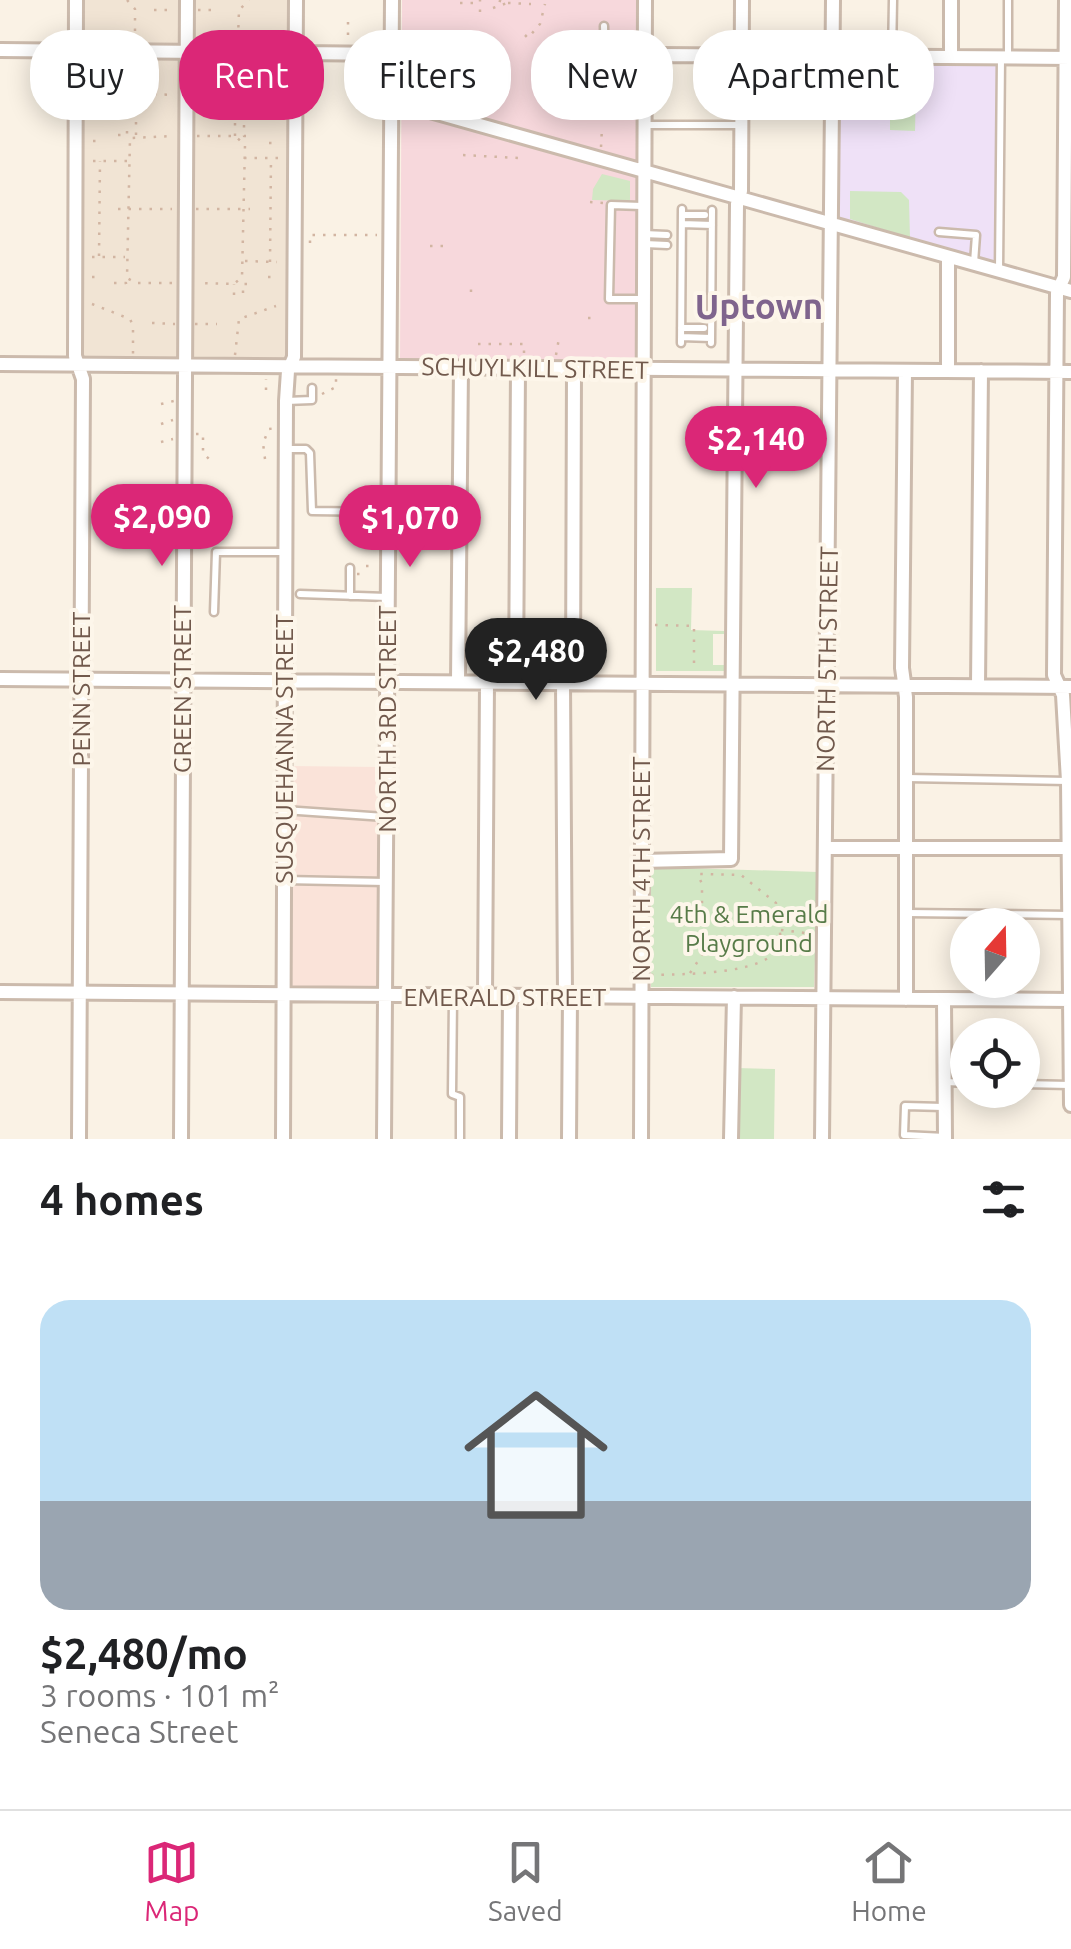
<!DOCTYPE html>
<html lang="en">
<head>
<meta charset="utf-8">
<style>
	:root { --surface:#fff; --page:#f2f2f2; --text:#202124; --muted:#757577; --line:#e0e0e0; --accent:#db2777 }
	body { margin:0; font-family:Ubuntu,sans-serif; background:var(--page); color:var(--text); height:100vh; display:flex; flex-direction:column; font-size:38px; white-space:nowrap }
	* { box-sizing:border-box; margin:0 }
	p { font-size:32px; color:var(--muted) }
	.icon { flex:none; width:55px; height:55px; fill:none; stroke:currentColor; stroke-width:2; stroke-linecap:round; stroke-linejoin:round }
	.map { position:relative; height:1139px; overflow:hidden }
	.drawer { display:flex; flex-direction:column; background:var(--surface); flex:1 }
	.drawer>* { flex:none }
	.top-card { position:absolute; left:30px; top:30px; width:1012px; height:90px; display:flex; gap:20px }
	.needle { width:65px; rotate:20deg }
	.buttons { position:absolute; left:950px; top:908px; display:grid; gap:20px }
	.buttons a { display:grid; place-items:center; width:90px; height:90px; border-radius:50%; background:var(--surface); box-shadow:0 5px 25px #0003; font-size:50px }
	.price { position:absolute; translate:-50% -85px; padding:0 22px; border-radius:35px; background:var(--accent); color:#fff; font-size:32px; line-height:65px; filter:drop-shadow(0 2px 5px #0008) }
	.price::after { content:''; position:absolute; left:50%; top:60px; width:30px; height:22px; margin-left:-15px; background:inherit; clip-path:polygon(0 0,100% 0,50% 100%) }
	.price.selected { background:#222; color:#fff }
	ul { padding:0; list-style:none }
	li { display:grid; align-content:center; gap:20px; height:530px; padding:0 40px }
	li+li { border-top:2px solid var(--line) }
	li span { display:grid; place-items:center; height:310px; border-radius:30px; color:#555 }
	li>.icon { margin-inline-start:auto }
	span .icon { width:180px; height:180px; fill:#fffc; stroke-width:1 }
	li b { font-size:42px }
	h2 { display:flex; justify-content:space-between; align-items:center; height:120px; padding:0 40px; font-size:42px }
	.pill { padding:0 35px; border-radius:40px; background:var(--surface); box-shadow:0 5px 25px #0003; font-size:35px; line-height:90px }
	.pill.selected { background:var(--accent); color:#fff }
	.tabs { display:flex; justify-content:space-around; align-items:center; height:140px; border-top:2px solid var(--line); background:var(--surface); font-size:28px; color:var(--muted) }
	.tabs a { display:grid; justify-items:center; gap:5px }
	.tabs .selected { color:var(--accent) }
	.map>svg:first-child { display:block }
	.residential { fill:#f1e4d4 }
	.commercial { fill:#fae3d9 }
	.education { fill:#efe1f7 }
	.medical { fill:#f7d8dc }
	.green { fill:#d2e7c4 }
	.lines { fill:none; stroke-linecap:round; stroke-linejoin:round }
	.service-casing { stroke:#cbbaac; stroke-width:11 }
	.minor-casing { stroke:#cbbaac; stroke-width:18 }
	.path { stroke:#d2b5a2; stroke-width:2.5; stroke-dasharray:2.5 8; stroke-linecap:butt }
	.service { stroke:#fff; stroke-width:6 }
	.minor { stroke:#fff; stroke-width:12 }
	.labels { text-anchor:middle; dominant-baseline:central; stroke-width:8; stroke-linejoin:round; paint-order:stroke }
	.street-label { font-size:25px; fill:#71594c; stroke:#fdf6ea }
	.park-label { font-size:25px; fill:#577b48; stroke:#fdf6ea }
	.district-label { font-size:35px; font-weight:bold; fill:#7f648d; stroke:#fdf6ea }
</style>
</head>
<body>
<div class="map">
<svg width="1071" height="1139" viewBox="0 0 1071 1139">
	<rect width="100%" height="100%" fill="#faf2e5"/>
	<path class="residential" d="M 80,0 L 293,0 L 291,359 L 79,359 Z"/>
	<path class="commercial" d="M 289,766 L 379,767 L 378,989 L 285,989 Z"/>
	<path class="education" d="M 839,64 L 1001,64 L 999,268 L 838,222 Z"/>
	<path class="medical" d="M 402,0 L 638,0 L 635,362 L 400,360 Z"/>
	<path class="green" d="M 890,89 L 916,89 L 915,131 L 890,130 Z
		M 602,174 L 630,181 L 630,201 L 592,200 L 593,189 Z
		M 850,191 L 901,192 L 909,200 L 910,238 L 850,219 Z
		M 656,588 L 692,588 L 691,630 L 724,631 L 724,634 L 713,634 L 713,665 L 726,665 L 726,671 L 656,671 Z
		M 651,867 L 818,872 L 814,987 L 651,987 Z
		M 736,1068 L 775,1069 L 774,1139 L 735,1139 Z"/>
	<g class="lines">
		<defs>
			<path id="service" d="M 604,26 L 605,65 L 635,65 L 645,59
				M 892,57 L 893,0
				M 1008,58 L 1008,0
				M 646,125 L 741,125
				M 682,215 L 705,215
				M 682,224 L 712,225
				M 939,232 L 976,235 L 974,263
				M 644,234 L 667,235
				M 645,244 L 667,245
				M 999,270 L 1001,58
				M 642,299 L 609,299 L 611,205 L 642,206
				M 681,328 L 704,328
				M 681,337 L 711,338
				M 681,343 L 682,209
				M 711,343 L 712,210
				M 286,401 L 312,400 L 312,388
				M 286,449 L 306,449 L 310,453 L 312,511 L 388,512
				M 350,568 L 350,596
				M 300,594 L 387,597
				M 214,612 L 216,552 L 284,552
				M 907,778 L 1068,781
				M 284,810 L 385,817
				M 284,880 L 386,882
				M 907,913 L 1069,915
				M 453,997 L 452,1094 L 460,1097 L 460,1139
				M 946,1082 L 968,1083
				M 1022,1084 L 1070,1085
				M 943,1107 L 905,1106 L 904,1135 L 945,1137"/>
			<path id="minor" d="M 76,0 L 75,356 L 83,379 L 79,1139
				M 1066,0 L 1064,277 L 1057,293 L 1054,675 L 1063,695 L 1068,781 L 1071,1105
				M 0,50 L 392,54
				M 951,57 L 951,0
				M 646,59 L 658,55 L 1071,58
				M 391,100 L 1071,291
				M 0,364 L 1071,372
				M 905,371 L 902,668 L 906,697 L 906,999
				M 948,371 L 948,257
				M 0,679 L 1071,687
				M 458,681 L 461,367
				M 516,682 L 518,368
				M 563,682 L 565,996
				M 573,682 L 574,369
				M 978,686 L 981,371
				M 825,848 L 1071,848
				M 640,861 L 731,859 L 737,204 L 741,191 L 742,0
				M 0,992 L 1071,1000
				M 485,997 L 487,682
				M 944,999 L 945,1139
				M 181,1139 L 187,0
				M 283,1139 L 286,401 L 288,371 L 294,357 L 296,0
				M 384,1139 L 392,0
				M 509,1139 L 510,997
				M 569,1139 L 570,996
				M 641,1139 L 645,0
				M 731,1139 L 734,997
				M 822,1139 L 833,0"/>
		</defs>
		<use href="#service" class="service-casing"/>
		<use href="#minor" class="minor-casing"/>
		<path class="path" d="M 127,0 L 135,9 L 135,40
			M 460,3 L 480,3
			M 508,3 L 531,4
			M 493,8 L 507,3 L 497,0
			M 154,10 L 173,10
			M 198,10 L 217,10
			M 480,12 L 480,0
			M 348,22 L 348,41
			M 525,35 L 528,38 L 540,24 L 545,4
			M 238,38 L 239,10 L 249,0
			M 238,65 L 239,98 C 242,103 272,114 278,115
			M 319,65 L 319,78
			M 154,94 L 173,95
			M 197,95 L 217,95
			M 545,97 L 549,100 L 546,104
			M 93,113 L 130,102 L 134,95 L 135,64
			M 136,122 L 136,135
			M 235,123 L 235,136
			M 244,125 L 244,136 L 253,136
			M 118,135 L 127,135 L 127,124
			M 197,136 L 235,136 L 245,145 L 242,277 L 234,284 L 198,283
			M 93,141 L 100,141
			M 269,143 L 278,143
			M 601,147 L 602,128
			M 463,155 L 518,158
			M 244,158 L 278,158
			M 93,161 L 127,161
			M 590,202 L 603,203
			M 118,209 L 172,209
			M 196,209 L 250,209
			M 310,243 L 310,235 L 377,235
			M 430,246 L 446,246
			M 99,256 L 100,161
			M 92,257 L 125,257
			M 245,261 L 277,262
			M 270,262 L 271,158
			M 92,277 L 100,277
			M 268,277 L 277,277
			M 114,283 L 126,283 L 126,292
			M 172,283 L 136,283 L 127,278 L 130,138 L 174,136
			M 471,292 L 471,284
			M 243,293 L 243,284 L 251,284
			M 234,295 L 234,284
			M 92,304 L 130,319 L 133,326 L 133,354
			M 588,318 L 596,318
			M 152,323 L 175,324
			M 195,324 L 217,324
			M 478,344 L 524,344 L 524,357
			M 235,355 L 239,319 L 276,306
			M 556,355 L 559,338
			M 266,390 L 266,379
			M 322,394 L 336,387 L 336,379
			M 161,404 L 174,401
			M 161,424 L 173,420
			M 196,434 L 203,434 L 203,453 L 209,459
			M 161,442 L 173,439
			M 265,459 L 263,443 L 269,429 L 276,428
			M 366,566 L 375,566
			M 357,574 L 366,574
			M 655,625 L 694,626 L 694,671
			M 781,930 L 813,934
			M 690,973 L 702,955 L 702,884 L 698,875
			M 651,975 C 677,974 774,976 780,943 C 782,931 775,916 776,903 L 741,875 L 698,874 L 697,870"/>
		<use href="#service" class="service"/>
		<use href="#minor" class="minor"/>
	</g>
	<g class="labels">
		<g class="street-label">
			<text transform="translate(535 368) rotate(1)">SCHUYLKILL STREET</text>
			<text transform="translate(827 659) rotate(-89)">NORTH 5TH STREET</text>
			<text transform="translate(81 689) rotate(-90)">PENN STREET</text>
			<text transform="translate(182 689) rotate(-90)">GREEN STREET</text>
			<text transform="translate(387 719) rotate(-90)">NORTH 3RD STREET</text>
			<text transform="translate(284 749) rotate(-90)">SUSQUEHANNA STREET</text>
			<text transform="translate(641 869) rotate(-90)">NORTH 4TH STREET</text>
			<text x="505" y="997">EMERALD STREET</text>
		</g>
		<g class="park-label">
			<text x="749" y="914">4th &amp; Emerald<tspan x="749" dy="29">Playground</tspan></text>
		</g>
		<g class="district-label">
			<text x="759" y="306">Uptown</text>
		</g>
	</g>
</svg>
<div class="buttons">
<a><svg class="needle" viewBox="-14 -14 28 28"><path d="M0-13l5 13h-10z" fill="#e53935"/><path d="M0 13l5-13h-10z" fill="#757577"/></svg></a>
<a><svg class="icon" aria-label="locate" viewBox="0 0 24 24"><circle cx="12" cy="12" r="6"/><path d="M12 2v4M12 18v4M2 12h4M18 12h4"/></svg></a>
</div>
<b class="price" style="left:756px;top:491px">$2,140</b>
<b class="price" style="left:162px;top:569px">$2,090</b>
<b class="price" style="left:410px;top:570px">$1,070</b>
<b class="price selected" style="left:536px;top:703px">$2,480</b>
<div class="top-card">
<a class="pill">Buy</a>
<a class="pill selected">Rent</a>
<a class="pill">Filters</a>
<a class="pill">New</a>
<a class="pill">Apartment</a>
</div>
</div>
<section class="drawer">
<h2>4 homes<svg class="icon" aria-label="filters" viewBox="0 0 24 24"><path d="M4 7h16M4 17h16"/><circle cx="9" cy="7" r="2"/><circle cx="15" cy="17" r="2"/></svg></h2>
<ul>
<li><span style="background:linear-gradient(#bfe0f5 65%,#9aa5b1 0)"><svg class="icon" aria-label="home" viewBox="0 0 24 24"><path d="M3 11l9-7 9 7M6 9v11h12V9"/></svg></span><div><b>$2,480/mo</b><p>3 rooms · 101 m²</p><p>Seneca Street</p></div></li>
</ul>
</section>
<nav class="tabs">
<a class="selected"><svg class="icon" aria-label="map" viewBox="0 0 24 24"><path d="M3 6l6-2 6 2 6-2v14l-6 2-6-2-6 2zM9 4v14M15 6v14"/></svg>Map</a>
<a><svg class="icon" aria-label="saved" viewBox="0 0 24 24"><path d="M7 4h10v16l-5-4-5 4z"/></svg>Saved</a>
<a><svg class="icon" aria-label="home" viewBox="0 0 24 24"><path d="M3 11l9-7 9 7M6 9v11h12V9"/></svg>Home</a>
</nav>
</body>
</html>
